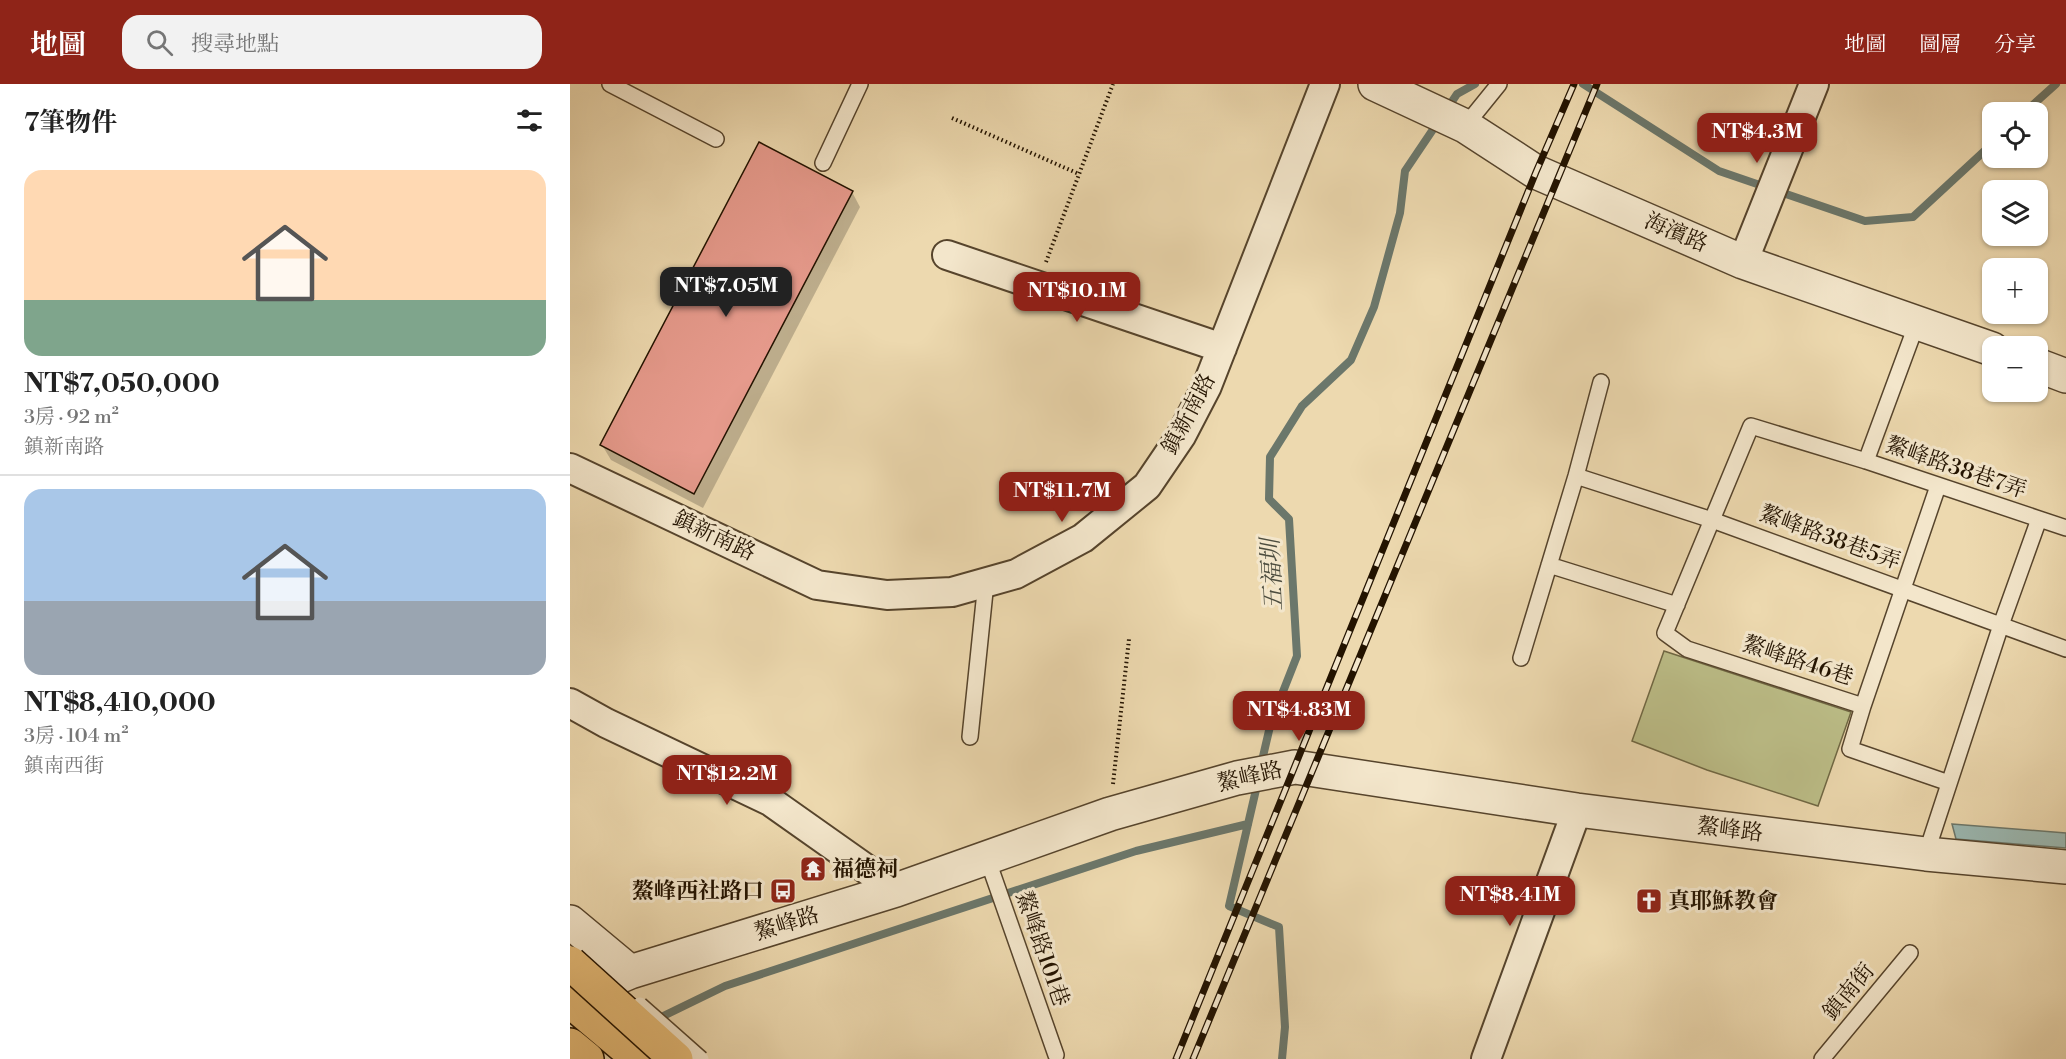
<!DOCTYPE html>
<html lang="zh-TW">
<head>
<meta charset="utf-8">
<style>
	:root { --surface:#fff; --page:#f2f2f2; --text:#222; --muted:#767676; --line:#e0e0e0; --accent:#8f2418 }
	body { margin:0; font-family:"Libre Bodoni","Noto Serif TC",serif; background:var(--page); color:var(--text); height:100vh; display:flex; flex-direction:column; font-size:22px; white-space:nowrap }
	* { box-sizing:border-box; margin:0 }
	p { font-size:20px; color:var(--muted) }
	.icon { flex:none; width:33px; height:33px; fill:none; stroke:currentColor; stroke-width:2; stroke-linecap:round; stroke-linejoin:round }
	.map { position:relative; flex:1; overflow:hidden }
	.details { display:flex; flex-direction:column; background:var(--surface); width:570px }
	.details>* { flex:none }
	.fabs { position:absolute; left:1412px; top:18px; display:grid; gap:12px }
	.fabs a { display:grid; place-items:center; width:66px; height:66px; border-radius:12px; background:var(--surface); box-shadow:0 2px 4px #0004; font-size:30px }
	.price { position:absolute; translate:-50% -51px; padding:0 14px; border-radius:12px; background:var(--accent); color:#fff; font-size:20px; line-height:39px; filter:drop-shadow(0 2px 3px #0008) }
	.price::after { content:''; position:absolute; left:50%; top:36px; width:18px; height:14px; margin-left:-9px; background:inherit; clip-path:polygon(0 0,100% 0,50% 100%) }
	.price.selected { background:#222; color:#fff }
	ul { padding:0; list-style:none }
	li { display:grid; align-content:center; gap:12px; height:318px; padding:0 24px }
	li+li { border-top:2px solid var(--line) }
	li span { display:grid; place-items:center; height:186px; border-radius:18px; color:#555 }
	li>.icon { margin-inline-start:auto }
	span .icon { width:108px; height:108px; fill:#fffc; stroke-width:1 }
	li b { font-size:26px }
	h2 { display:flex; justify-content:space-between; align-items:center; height:72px; padding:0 24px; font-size:26px }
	header { display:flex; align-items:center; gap:36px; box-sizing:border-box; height:84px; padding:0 30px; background:var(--accent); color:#fff }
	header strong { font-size:28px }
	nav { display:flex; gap:33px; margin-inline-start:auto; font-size:21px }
	.search { width:420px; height:54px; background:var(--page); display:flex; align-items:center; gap:15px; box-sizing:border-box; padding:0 21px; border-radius:18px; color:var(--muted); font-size:22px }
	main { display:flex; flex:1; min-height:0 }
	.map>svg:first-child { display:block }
	.green { fill:#bcbe88; stroke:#706844; stroke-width:1.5 }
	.water { fill:#9bb9b3; stroke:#6b776b; stroke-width:1.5 }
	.shadow { fill:#0003 }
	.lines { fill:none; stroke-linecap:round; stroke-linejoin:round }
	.stream { stroke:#6b776b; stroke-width:8 }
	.building { fill:#e69a8c; stroke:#231300; stroke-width:1.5 }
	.service-casing { stroke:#56442c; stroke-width:18 }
	.minor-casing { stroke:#56442c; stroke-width:32 }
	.tertiary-casing { stroke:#56442c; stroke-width:36 }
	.primary-casing { stroke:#231300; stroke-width:36 }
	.path { stroke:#231300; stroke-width:4; stroke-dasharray:1.5 3; stroke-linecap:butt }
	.service { stroke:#f3e6cb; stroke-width:15 }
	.minor { stroke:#f3e6cb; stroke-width:28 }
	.tertiary { stroke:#f3e6cb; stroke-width:33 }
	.primary { stroke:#e6bc78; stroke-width:33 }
	.rail-casing { stroke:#231300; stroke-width:7 }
	.rail { stroke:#f3e6cb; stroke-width:4.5; stroke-dasharray:14; stroke-linecap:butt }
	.service-bridge-casing { stroke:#56442c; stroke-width:18; stroke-linecap:butt }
	.primary-bridge-casing { stroke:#231300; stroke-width:36; stroke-linecap:butt }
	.service-bridge { stroke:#f3e6cb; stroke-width:15 }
	.primary-bridge { stroke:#e6bc78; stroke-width:33 }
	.labels { text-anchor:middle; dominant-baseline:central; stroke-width:6; stroke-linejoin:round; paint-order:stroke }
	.street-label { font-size:22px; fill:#231300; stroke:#f3e6cb }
	.poi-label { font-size:22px; font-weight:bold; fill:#231300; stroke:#f3e6cb; text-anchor:start }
	.water-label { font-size:24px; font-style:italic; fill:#4d4d3f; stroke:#f3e6cb }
</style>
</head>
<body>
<header>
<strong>地圖</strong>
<div class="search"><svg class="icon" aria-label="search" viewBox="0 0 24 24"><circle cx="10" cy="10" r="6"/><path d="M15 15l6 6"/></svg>搜尋地點</div>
<nav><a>地圖</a><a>圖層</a><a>分享</a></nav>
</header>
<main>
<section class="details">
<h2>7筆物件<svg class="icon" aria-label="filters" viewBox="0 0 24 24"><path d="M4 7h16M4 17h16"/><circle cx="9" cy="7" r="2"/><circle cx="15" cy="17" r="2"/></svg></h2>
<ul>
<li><span style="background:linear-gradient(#ffd9b3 70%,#7fa58c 0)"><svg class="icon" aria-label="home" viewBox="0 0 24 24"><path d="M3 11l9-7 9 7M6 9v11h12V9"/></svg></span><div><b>NT$7,050,000</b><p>3房 · 92 m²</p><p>鎮新南路</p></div></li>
<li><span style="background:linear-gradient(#a9c7e8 60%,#9aa5b1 0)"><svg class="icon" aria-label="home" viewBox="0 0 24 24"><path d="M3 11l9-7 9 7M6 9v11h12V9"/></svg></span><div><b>NT$8,410,000</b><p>3房 · 104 m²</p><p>鎮南西街</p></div></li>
</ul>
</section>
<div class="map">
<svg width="1496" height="975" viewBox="0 0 1496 975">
	<rect width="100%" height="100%" fill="#edd9af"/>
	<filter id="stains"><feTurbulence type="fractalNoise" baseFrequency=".00333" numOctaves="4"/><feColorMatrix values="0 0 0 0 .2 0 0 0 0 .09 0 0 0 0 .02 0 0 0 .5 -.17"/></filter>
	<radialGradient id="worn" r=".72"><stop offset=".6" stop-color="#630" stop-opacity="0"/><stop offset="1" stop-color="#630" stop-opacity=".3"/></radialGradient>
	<path class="green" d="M 1094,567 L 1281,628 L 1248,722 L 1137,686 L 1062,657 Z"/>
	<path class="water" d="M 1382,740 L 1496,749 L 1496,764 L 1386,755 Z"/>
	<path class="shadow" d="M 282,108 L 290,123 L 133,424 L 41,376 L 32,361 Z"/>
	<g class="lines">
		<path class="stream" d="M 1013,0 L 1149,87 L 1295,137 L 1343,133 L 1422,60
			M 877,25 L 887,10 L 905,0
			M 1455,28 L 1486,0
			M 691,681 L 701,638 L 727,572 L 719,435 L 699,415 L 700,373 L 732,322 L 781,276 L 804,223 L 830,129 L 835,87 L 868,38
			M 688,697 L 659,822 L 709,843 L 715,943 L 712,975
			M 85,936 L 155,902 L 566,767 L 678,740"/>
	</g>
	<path class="building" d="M 189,58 L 283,107 L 124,410 L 30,361 Z"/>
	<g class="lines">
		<defs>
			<path id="service" d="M 40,0 L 146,55
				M 895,42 L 929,0
				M 253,79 L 290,0
				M 1296,377 L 1347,239
				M 1006,392 L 1142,436 L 1496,565
				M 979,481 L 1107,521
				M 951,574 L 1006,392 L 1031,298
				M 1293,622 L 1368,402
				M 400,653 L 416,498
				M 1379,699 L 1280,665 L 1293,622 L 1117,565 L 1095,549 L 1181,342 L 1296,377 L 1496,444
				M 1356,770 L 1431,541 L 1469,435
				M 417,774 L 486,971
				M 1252,975 L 1340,869"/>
			<path id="minor" d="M 377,171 L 652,264
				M 1173,178 L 1244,0
				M 0,384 L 247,501 L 317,511 L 382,508 L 446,490 L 513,454 L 577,402 L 611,352 L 637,302 L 755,0
				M 0,619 L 36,639 L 200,717 L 326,806
				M 916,975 L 1007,726"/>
			<path id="tertiary" d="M 805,0 L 895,42 L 966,88 L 1173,178 L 1422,265
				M 1467,281 L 1496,292
				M 0,838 L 60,888
				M 2,913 L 60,888 L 326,806 L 540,730 L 667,694 L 725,683 L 1007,726 L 1356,770 L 1496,783"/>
			<path id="primary" d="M 0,917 L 69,975
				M 0,961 L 17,975"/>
		</defs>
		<use href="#service" class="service-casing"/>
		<use href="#minor" class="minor-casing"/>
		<use href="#tertiary" class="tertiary-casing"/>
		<use href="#primary" class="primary-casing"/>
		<path class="path" d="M 382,34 L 509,90
			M 476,178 L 543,0
			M 543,700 L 559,555"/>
		<use href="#service" class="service"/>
		<use href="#minor" class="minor"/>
		<use href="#tertiary" class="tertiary"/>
		<use href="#primary" class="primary"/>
		<defs>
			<path id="rail" d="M 606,975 L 966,88 L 1004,0
				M 623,975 L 1027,0"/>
		</defs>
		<use href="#rail" class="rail-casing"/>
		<use href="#rail" class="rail"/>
		<defs>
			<path id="service-bridge" d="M 70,921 L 131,975"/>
			<path id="primary-bridge" d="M 0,879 L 106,975"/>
		</defs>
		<use href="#service-bridge" class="service-bridge-casing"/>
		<use href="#primary-bridge" class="primary-bridge-casing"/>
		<use href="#service-bridge" class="service-bridge"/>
		<use href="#primary-bridge" class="primary-bridge"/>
	</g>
	<defs>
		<symbol id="temple-square" viewBox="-11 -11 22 22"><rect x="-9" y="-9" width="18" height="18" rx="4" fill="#8f2418" stroke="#f3e6cb"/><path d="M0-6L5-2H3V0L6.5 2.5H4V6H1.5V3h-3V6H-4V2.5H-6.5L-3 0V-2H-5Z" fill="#fff"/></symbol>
		<symbol id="bus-square" viewBox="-11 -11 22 22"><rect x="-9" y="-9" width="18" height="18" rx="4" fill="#8f2418" stroke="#f3e6cb"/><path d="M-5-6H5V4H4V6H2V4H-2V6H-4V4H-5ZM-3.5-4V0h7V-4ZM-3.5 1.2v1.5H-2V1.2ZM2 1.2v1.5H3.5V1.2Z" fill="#fff"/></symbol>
		<symbol id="church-square" viewBox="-11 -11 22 22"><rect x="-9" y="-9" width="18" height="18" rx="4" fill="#8f2418" stroke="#f3e6cb"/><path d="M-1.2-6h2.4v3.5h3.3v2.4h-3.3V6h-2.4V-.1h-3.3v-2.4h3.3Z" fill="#fff"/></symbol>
	</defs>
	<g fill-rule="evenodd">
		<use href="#temple-square" x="228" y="770" width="30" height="30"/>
		<use href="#bus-square" x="198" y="792" width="30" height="30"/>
		<use href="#church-square" x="1064" y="802" width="30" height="30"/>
	</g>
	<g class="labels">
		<g class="street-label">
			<text transform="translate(1106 149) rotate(23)">海濱路</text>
			<text transform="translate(619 330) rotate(-62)">鎮新南路</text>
			<text transform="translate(1386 384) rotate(19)">鰲峰路38巷7弄</text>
			<text transform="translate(144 452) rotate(25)">鎮新南路</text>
			<text transform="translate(1260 454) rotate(20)">鰲峰路38巷5弄</text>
			<text transform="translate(1228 577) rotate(18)">鰲峰路46巷</text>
			<text transform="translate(680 693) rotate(-13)">鰲峰路</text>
			<text transform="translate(1160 746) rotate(7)">鰲峰路</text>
			<text transform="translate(217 840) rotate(-17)">鰲峰路</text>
			<text transform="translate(472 865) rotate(71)">鰲峰路101巷</text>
			<text transform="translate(1279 908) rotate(-50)">鎮南街</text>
		</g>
		<g class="poi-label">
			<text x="262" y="785">福德祠</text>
			<text x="194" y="807" text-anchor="end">鰲峰西社路口</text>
			<text x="1098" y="817">真耶穌教會</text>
		</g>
		<g class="water-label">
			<text transform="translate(703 491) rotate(-93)">五福圳</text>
		</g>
	</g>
	<rect width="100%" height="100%" filter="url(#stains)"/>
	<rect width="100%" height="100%" fill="url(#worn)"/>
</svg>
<div class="fabs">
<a><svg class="icon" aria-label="locate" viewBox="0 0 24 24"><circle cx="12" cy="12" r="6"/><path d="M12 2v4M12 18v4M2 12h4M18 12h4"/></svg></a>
<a><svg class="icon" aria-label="layers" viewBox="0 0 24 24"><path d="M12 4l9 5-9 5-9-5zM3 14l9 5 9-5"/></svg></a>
<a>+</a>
<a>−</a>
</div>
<b class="price" style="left:1187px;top:80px">NT$4.3M</b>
<b class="price selected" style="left:156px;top:234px">NT$7.05M</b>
<b class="price" style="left:507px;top:239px">NT$10.1M</b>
<b class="price" style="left:492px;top:439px">NT$11.7M</b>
<b class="price" style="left:729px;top:658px">NT$4.83M</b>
<b class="price" style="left:157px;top:722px">NT$12.2M</b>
<b class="price" style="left:940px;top:843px">NT$8.41M</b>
</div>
</main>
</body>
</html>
